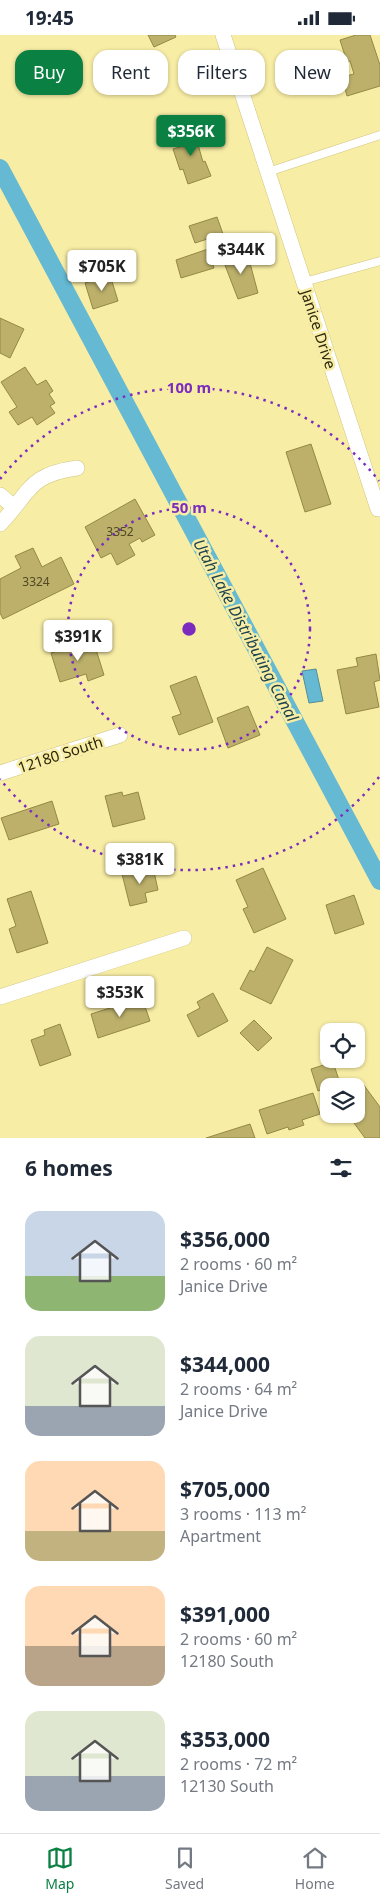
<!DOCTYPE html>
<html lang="en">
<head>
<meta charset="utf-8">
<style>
	:root { --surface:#fff; --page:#f6f6f7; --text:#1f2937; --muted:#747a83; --line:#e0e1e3; --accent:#0b8043 }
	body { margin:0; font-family:"Noto Sans",sans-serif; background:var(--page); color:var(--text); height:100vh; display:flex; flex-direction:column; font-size:19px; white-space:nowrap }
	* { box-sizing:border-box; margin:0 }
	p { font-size:16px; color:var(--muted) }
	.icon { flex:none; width:28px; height:28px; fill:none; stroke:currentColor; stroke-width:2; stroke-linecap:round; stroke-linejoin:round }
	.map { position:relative; height:1103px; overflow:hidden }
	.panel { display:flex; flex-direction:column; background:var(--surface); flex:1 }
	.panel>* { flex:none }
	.hud { position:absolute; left:15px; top:15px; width:350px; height:45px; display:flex; gap:10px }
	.tools { position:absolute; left:320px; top:988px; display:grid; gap:10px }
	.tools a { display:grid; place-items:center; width:45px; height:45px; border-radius:10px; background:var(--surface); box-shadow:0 1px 4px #0004; font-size:25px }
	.price { position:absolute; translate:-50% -42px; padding:0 11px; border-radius:5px; background:#fff; color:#222; font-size:16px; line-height:32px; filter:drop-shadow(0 1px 2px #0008) }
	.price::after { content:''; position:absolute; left:50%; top:30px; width:15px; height:11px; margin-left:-8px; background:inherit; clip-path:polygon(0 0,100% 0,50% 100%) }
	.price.active { background:var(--accent); color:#fff }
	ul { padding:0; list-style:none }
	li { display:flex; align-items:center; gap:15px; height:125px; padding:0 25px }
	li span { display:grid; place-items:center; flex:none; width:140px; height:100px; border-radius:15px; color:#555 }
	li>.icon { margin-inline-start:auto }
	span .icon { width:60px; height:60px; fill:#fffc; stroke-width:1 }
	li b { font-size:21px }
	h2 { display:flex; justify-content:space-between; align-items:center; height:60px; padding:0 25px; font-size:21px }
	.tag { padding:0 18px; border-radius:15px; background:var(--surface); box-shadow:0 1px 4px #0004; font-size:18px; line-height:45px }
	.tag.active { background:var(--accent); color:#fff }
	.status { display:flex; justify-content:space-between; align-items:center; height:35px; padding:0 25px; background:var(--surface); direction:ltr }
	.status svg { height:14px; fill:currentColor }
	.tab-bar { display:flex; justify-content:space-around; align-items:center; height:70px; border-top:1px solid var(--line); background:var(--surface); font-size:14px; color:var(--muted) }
	.tab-bar a { display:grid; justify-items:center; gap:2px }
	.tab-bar .active { color:var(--accent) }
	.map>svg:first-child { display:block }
	.water { fill:#65b9d2; stroke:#548e96 }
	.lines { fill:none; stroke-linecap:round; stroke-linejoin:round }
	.canal { stroke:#65b9d2; stroke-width:18 }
	.building { fill:#bcb06b; stroke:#948944 }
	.lane-casing { stroke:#d0c57f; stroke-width:9 }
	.street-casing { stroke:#d0c57f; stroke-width:16 }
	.lane { stroke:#fff; stroke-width:8 }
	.street { stroke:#fff; stroke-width:15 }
	.ring { fill:none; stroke:#7b2cbf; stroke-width:2.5; stroke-dasharray:2.5 5 }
	.labels { text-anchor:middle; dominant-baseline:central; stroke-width:5; stroke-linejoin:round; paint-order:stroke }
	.number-label { font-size:12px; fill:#514a23 }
	.street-label { font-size:15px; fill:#2d280b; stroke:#f8eda5 }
	.water-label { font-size:16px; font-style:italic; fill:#1d434f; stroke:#f8eda5 }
	.centre { fill:#7b2cbf; stroke:#f8eda5; stroke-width:2.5 }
	.ring-label { font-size:15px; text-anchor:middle; font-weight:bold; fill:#7b2cbf; stroke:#f8eda5; stroke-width:5; stroke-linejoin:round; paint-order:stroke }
</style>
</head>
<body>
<div class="status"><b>19:45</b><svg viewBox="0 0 49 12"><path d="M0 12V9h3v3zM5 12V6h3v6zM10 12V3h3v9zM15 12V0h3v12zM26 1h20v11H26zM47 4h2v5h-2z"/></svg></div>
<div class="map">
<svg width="380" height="1103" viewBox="0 0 380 1103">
	<rect width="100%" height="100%" fill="#f8eda5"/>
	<path class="water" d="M 316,634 L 323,666 L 309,668 L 302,636 Z"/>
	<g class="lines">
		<path class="canal" d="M 0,133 L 380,846"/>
	</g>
	<path class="building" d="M 148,0 L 175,0 L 176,2 L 154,12 Z
		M 356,0 L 370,0 L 380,30 L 380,51 L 347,61 L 342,42 L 354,39 L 350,26 L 347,27 L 340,5 Z
		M 193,92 L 203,127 L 205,126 L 211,141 L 188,149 L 183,134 L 180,135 L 173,114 L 183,111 L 178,97 Z
		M 217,182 L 223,199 L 195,208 L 189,191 Z
		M 208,214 L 214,233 L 181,243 L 176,225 Z
		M 247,217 L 258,258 L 238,264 L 223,225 Z
		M 110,240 L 118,266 L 93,274 L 85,248 Z
		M 0,283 L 24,294 L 10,323 L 0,318 Z
		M 25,332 L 37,350 L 46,345 L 53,356 L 49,359 L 55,368 L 50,371 L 55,378 L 37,390 L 32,382 L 18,390 L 9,377 L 17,372 L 1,347 Z
		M 311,409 L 331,469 L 305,477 L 286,417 Z
		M 135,464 L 155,500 L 142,507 L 140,503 L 129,509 L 135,520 L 117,530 L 111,518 L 101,523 L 85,492 Z
		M 33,513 L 42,532 L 61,522 L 74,549 L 3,584 L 0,578 L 0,544 L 21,533 L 15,521 Z
		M 93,605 L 104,640 L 88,646 L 86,639 L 60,647 L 51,618 Z
		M 376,619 L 380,645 L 374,647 L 379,672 L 346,679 L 337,635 L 358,631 L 356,623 Z
		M 196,641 L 213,687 L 179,700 L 172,682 L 181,679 L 170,651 Z
		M 248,671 L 260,700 L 228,713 L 217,683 Z
		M 122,757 L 123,761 L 138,757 L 145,784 L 113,792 L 105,761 Z
		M 52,766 L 59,789 L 9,805 L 1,783 Z
		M 153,832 L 158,855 L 145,858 L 147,867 L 130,871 L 122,839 Z
		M 263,833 L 286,884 L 254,898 L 243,874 L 248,872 L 236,845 Z
		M 31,856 L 48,908 L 17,918 L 9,894 L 16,891 L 7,864 Z
		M 354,860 L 364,889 L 335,899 L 326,870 Z
		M 267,912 L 293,925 L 271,969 L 240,954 L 250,935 L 254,937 Z
		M 213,958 L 228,986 L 198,1002 L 187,980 L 200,973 L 197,967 Z
		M 142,963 L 150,986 L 98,1003 L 91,979 Z
		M 254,985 L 272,1003 L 258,1016 L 240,998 Z
		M 60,989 L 71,1020 L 40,1031 L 31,1005 L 45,1000 L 44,995 Z
		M 333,1027 L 340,1048 L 318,1056 L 311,1034 Z
		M 363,1049 L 380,1072 L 380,1103 L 365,1103 L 348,1080 L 356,1079 L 356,1054 Z
		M 313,1058 L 320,1079 L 302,1085 L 304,1090 L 289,1095 L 288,1092 L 267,1099 L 259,1075 Z
		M 250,1089 L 255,1103 L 206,1103 Z"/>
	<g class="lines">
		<defs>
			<path id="lane" d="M 268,137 L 380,100
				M 304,247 L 380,226"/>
			<path id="street" d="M 223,0 L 378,474
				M 0,460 L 14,472
				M 0,489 C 31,457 27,440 77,433
				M 0,738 L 120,700
				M 0,962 L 184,903"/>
		</defs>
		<use href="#lane" class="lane-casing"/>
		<use href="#street" class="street-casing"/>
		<use href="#lane" class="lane"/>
		<use href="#street" class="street"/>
	</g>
	<g class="ring">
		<circle cx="189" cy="594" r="121"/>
		<path d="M379 742A241 241 0 0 1 0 744M0 444A241 241 0 0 1 379 446"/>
	</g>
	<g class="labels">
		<g class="number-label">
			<text x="120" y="496">3352</text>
			<text x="36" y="546">3324</text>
		</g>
		<g class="street-label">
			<text transform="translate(319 294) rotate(72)">Janice Drive</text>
			<text transform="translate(60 719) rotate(-18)">12180 South</text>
		</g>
		<g class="water-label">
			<text transform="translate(246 595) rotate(62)">Utah Lake Distributing Canal</text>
		</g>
	</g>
	<circle cx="189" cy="594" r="8" class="centre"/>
	<g class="ring-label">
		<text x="189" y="358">100 m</text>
		<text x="189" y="478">50 m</text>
	</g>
</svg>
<div class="tools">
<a><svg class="icon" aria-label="locate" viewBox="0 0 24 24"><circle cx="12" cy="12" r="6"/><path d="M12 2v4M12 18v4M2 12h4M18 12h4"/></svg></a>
<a><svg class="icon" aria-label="layers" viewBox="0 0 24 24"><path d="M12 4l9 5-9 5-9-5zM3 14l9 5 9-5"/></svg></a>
</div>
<b class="price active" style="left:191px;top:122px">$356K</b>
<b class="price" style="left:241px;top:240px">$344K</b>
<b class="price" style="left:102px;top:257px">$705K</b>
<b class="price" style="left:78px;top:627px">$391K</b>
<b class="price" style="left:140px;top:850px">$381K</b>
<b class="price" style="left:120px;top:983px">$353K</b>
<div class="hud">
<a class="tag active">Buy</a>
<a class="tag">Rent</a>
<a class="tag">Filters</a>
<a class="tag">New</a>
</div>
</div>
<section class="panel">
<h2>6 homes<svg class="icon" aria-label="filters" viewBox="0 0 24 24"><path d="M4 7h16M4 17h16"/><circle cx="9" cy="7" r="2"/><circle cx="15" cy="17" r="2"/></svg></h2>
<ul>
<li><span style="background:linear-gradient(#c9d6e8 65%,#8fb573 0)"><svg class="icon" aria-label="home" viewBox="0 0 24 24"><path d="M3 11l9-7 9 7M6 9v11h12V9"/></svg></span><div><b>$356,000</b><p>2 rooms · 60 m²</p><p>Janice Drive</p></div></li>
<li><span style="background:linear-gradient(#dfe7d0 70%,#9aa5b1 0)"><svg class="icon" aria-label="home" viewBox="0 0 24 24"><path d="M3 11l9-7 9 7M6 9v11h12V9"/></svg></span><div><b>$344,000</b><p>2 rooms · 64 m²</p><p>Janice Drive</p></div></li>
<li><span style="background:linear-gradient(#ffd9b3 70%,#c2b280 0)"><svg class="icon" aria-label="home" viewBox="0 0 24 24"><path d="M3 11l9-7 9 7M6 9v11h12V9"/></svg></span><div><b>$705,000</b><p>3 rooms · 113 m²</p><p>Apartment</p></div></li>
<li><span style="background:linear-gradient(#ffd9b3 60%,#b9a48a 0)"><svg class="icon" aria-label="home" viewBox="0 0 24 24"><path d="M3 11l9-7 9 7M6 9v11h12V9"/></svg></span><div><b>$391,000</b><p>2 rooms · 60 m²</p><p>12180 South</p></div></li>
<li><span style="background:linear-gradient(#dfe7d0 65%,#9aa5b1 0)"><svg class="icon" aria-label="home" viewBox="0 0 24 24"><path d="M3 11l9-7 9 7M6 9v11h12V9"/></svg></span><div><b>$353,000</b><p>2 rooms · 72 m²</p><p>12130 South</p></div></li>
</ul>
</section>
<nav class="tab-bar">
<a class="active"><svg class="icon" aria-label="map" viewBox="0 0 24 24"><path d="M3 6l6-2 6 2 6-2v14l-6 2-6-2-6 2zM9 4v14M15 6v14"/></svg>Map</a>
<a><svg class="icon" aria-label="saved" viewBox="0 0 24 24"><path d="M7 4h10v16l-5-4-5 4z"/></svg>Saved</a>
<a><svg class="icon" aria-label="home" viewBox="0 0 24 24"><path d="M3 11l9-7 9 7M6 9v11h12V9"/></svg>Home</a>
</nav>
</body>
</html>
